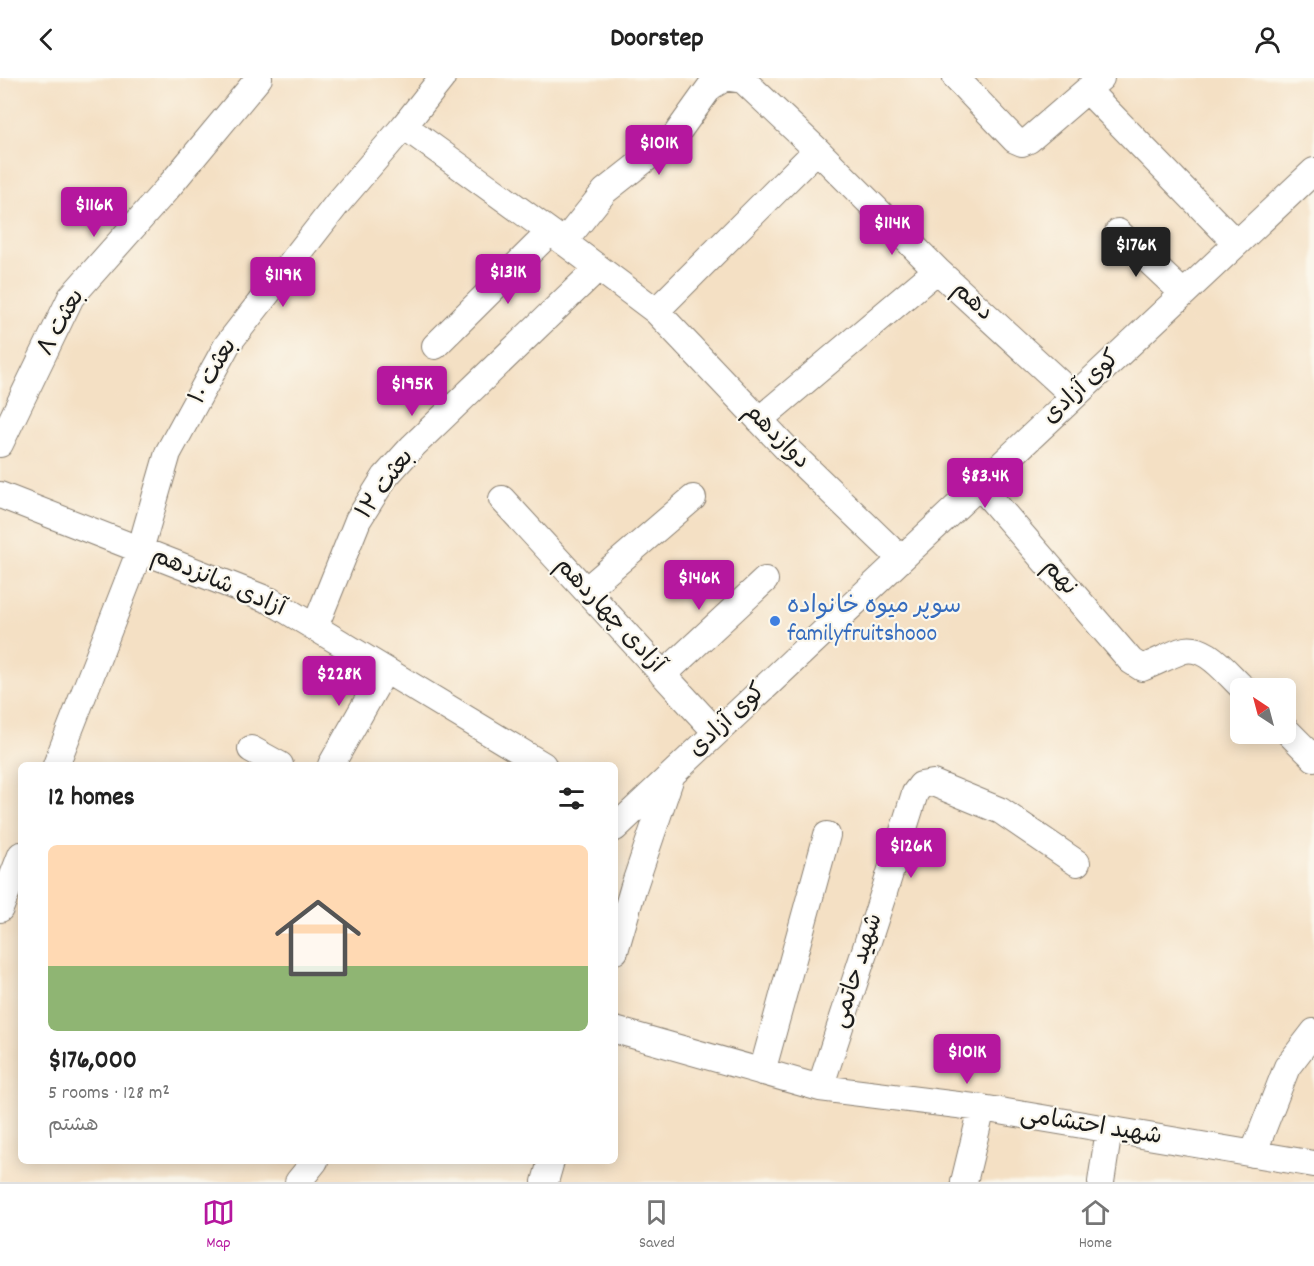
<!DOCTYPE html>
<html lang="en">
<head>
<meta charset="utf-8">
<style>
	:root { --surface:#fff; --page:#f2f2f2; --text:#222; --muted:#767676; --line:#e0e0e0; --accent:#b5179e }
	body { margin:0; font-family:Dekko,"Playpen Sans Arabic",sans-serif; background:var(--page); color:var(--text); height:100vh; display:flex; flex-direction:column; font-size:22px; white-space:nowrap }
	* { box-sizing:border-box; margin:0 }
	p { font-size:20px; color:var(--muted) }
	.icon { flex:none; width:33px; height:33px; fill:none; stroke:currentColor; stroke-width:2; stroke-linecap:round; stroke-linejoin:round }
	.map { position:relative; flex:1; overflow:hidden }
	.panel { position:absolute; left:18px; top:684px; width:600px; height:402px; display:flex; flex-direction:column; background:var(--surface); border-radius:9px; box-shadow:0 3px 15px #0003 }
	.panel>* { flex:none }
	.needle { width:39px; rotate:324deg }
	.tools { position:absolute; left:1230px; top:600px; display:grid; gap:12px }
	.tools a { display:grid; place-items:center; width:66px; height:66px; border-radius:9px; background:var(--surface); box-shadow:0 3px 15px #0003; font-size:30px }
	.price { position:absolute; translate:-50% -51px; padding:0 14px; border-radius:6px; background:var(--accent); color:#fff; font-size:20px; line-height:39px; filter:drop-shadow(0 2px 3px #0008) }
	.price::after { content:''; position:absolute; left:50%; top:36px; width:18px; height:14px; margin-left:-9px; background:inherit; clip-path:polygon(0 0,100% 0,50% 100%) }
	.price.on { background:#222; color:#fff }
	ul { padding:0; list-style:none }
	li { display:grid; align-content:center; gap:12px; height:318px; padding:0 30px }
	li+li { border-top:2px solid var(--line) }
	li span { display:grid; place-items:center; height:186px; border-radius:9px; color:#555 }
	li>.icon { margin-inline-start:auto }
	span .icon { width:108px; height:108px; fill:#fffc; stroke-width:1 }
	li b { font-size:26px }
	h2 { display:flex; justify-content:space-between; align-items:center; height:72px; padding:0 30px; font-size:26px }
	header { display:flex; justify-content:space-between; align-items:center; height:78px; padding:0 30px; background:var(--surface); font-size:27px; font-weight:800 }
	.menu { display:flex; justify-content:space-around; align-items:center; height:84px; border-top:2px solid var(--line); background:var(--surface); font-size:16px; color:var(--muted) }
	.menu a { display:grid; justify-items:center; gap:3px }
	.menu .on { color:var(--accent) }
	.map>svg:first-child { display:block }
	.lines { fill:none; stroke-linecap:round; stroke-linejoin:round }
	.minor-casing { stroke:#887e70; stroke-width:28 }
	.minor { stroke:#fff; stroke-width:26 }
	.shop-dot { fill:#3f7fe0; stroke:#fbf7ec; stroke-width:2 }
	.labels { text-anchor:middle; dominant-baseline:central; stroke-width:4.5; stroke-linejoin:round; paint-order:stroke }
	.street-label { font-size:24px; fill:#1c1c1c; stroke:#fbf7ec }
	.shop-label { font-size:24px; fill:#366cbe; stroke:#fbf7ec; text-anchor:start }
</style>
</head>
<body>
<header><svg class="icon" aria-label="back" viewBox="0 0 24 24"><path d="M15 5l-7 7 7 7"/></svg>Doorstep<svg class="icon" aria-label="person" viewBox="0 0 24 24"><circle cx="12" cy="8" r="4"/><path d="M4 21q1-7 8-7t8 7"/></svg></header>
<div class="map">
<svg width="1314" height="1104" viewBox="0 0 1314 1104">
	<rect width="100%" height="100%" fill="#fbf7ec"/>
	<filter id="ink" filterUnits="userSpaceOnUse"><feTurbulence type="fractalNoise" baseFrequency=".0167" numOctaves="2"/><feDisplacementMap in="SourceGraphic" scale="12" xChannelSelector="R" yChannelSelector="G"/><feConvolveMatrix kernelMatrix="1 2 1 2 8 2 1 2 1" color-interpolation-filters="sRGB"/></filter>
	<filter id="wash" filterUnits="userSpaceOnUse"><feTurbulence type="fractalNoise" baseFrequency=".008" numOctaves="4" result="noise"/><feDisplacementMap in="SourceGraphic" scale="24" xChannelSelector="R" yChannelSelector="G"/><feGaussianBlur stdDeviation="1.35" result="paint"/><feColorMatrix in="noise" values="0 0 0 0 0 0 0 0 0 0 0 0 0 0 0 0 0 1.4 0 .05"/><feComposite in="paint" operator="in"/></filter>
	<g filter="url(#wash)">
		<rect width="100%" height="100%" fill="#f4e0c4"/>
	</g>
	<g filter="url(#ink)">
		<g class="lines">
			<defs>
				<path id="minor" d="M 729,0 L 743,2 L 817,72 L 937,192 L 1074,318
					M 956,0 L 1015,62 L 1022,65 L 1029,62 L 1101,0
					M 1087,12 L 1236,165
					M 404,48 L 564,164 L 656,233 L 788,372 L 901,481
					M 1118,154 L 1183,215
					M 564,164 L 605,113 L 675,58 L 710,9 L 725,0
					M 656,233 L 817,72
					M 435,268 L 550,154
					M 759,342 L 937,192
					M 0,366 L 71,219 L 166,112 L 259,0
					M 979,407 L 1131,583 L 1142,590 C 1155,585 1168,578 1181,573 C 1205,564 1227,596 1243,610
					M 0,417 L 271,523 L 543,687
					M 502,421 L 716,654
					M 586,512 L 693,420
					M 315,549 L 358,442 L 385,399 L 413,368 L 598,190
					M 663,597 L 765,502
					M 1286,652 L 1314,680
					M 251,671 L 280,687
					M 56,687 L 140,472 L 168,375 L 227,267 L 337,126 L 404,48 L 442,0
					M 331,687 L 385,592
					M 615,750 L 1314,93
					M 0,831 L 21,777
					M 615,873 L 633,811 L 671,699
					M 615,952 L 820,1010 L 982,1030 L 1314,1086
					M 762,994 L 827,757
					M 820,1010 L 885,811 L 915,715 L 921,707 L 933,705 L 1001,733 L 1077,785
					M 1253,1076 L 1287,989 L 1314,954
					M 298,1104 L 315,1083
					M 545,1104 L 551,1083
					M 964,1104 L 982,1030
					M 1101,1104 L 1109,1052"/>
			</defs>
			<use href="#minor" class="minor-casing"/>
			<use href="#minor" class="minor"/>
		</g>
	</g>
	<circle class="shop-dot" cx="775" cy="543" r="6"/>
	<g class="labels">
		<g class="street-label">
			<text transform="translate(972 224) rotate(43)">دهم</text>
			<text transform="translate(62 245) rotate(-61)">بعثت ٨</text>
			<text transform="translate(214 294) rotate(-60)">بعثت ۱۰</text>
			<text transform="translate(1082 310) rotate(-43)">کوی آزادی</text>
			<text transform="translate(776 359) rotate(45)">دوازدهم</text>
			<text transform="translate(386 407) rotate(-54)">بعثت ۱۲</text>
			<text transform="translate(1059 500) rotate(49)">نهم</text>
			<text transform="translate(218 505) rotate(23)">آزادی شانزدهم</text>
			<text transform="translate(609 538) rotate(47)">آزادی چهاردهم</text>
			<text transform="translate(728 643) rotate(-43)">کوی آزادی</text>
			<text transform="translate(858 893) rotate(-72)">شهید حاتمی</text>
			<text transform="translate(1091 1049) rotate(9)">شهید احتشامی</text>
		</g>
		<g class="shop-label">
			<text x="787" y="529">سوپر میوه خانواده<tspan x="787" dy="28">familyfruitshooo</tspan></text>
		</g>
	</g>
</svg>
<div class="tools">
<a><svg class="needle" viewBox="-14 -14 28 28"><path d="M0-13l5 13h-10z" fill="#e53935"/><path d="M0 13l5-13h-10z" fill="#767676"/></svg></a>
</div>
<b class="price" style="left:659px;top:98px">$101K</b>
<b class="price" style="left:94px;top:160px">$116K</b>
<b class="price" style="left:892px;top:178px">$114K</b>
<b class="price on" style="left:1136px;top:200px">$176K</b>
<b class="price" style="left:508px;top:227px">$131K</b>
<b class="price" style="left:283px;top:230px">$119K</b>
<b class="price" style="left:412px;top:339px">$195K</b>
<b class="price" style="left:985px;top:431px">$83.4K</b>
<b class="price" style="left:699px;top:533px">$146K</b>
<b class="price" style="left:339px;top:629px">$228K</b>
<b class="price" style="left:911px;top:801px">$126K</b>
<b class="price" style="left:967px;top:1007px">$101K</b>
<section class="panel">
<h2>12 homes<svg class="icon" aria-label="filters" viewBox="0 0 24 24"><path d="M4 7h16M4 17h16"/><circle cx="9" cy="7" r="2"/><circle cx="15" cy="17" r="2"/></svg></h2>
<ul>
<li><span style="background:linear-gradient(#ffd9b3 65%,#8fb573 0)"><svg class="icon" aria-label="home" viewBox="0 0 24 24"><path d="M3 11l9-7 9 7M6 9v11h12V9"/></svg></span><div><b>$176,000</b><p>5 rooms · 128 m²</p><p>هشتم</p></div></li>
</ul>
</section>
</div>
<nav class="menu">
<a class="on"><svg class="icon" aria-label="map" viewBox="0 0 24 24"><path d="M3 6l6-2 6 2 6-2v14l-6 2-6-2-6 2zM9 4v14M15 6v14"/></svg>Map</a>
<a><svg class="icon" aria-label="saved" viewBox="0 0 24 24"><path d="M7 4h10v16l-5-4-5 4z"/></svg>Saved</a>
<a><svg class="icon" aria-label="home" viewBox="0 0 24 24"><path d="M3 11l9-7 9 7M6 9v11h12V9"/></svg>Home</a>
</nav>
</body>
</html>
